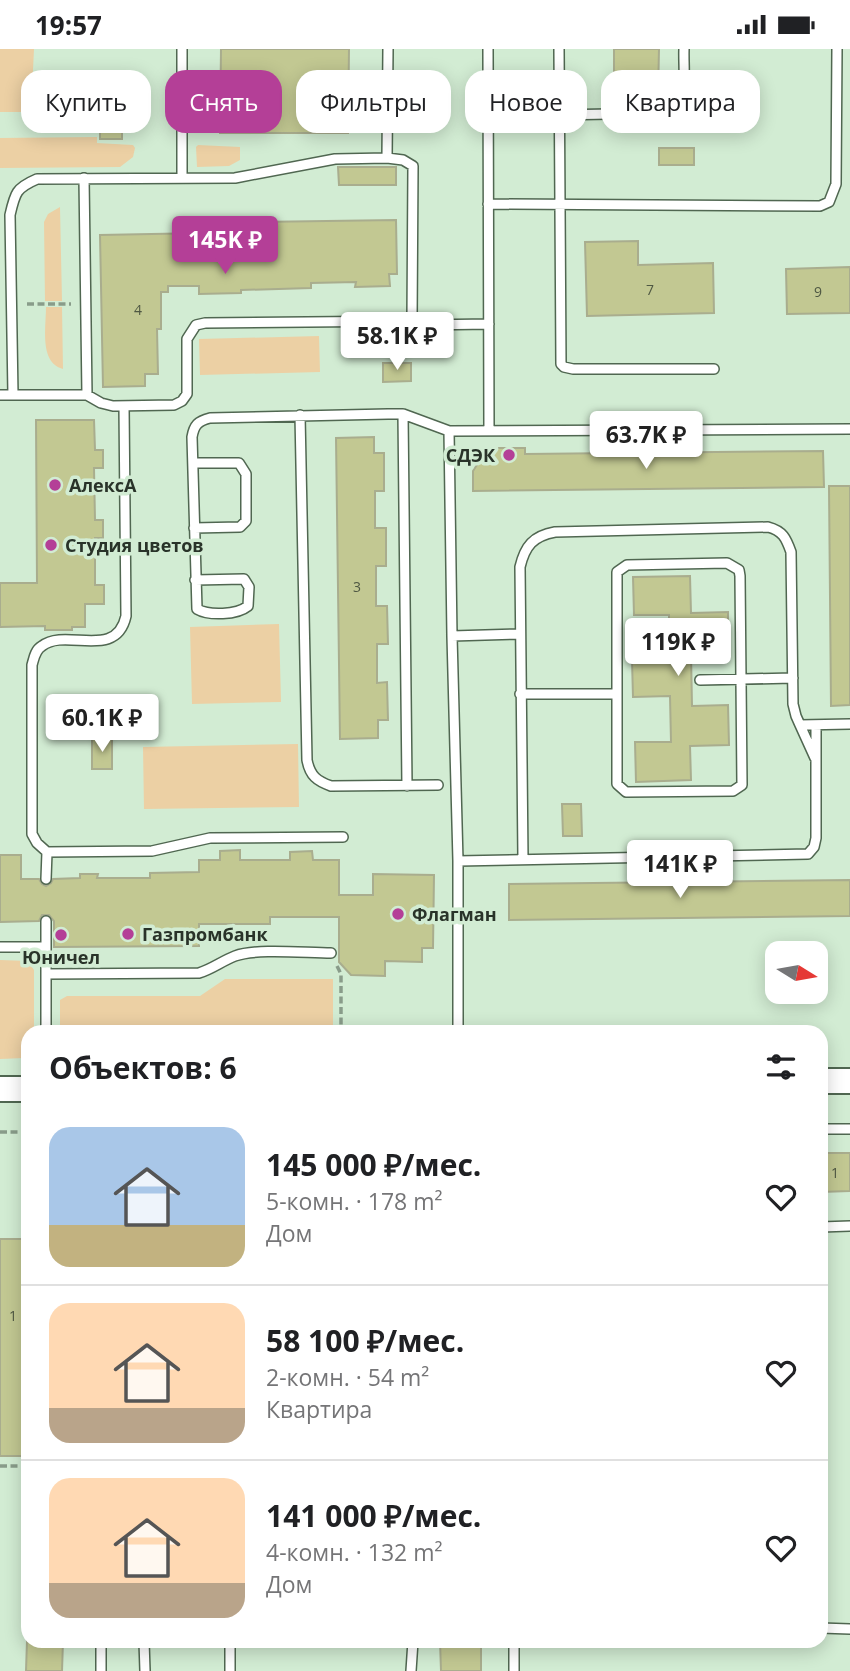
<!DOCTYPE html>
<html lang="ru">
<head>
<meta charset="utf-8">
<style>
	:root { --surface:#fff; --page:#f2f2f2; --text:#202124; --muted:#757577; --line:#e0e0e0; --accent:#b43f97 }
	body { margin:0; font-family:"Open Sans",sans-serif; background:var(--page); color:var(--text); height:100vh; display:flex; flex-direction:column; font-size:26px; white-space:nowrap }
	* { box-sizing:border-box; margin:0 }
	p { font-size:23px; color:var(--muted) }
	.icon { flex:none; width:38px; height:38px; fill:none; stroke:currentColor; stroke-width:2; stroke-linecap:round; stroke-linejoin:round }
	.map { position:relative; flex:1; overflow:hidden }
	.sheet { position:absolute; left:21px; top:976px; width:807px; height:623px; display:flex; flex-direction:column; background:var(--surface); border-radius:21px; box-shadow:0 4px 18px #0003 }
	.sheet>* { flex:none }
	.top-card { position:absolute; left:21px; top:21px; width:808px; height:63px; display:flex; gap:14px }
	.needle { width:46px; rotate:101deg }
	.controls { position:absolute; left:765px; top:892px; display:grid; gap:14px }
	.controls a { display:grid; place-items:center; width:63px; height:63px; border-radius:14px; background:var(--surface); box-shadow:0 4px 18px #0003; font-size:35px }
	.price { position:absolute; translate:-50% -60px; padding:0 16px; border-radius:7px; background:#fff; color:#222; font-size:23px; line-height:46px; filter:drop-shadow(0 2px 4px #0008) }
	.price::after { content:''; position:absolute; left:50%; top:42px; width:21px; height:16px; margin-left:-10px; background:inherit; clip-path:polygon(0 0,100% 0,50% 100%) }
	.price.active { background:var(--accent); color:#fff }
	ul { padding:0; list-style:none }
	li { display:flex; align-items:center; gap:21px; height:175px; padding:0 28px }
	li+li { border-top:2px solid var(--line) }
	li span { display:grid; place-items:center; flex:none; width:196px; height:140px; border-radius:21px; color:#555 }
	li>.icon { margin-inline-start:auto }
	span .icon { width:84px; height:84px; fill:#fffc; stroke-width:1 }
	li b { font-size:30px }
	h2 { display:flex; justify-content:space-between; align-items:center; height:84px; padding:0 28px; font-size:30px }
	.tag { padding:0 24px; border-radius:21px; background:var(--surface); box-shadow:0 4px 18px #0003; font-size:24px; line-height:63px }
	.tag.active { background:var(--accent); color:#fff }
	.status { display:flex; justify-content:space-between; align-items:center; height:49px; padding:0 35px; background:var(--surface); direction:ltr }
	.status svg { height:19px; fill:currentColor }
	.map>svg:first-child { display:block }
	.green { fill:#ecd0a4 }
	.building { fill:#c2c892; stroke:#a9ad8e; stroke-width:2 }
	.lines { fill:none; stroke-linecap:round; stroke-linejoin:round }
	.service-casing { stroke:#506751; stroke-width:12 }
	.secondary-casing { stroke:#506751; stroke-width:28 }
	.path { stroke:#899c8a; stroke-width:3.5; stroke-dasharray:7 3.5; stroke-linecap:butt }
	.service { stroke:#fff; stroke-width:9 }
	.secondary { stroke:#fff; stroke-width:24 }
	.poi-dot { fill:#b43f97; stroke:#d2ecd3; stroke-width:2.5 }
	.labels { text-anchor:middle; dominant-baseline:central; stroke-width:7; stroke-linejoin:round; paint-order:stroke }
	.number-label { font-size:14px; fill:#4f5843 }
	.poi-label { font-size:18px; font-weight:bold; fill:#293329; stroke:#d2ecd3; text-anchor:start }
</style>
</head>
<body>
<div class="status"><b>19:57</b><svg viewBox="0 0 49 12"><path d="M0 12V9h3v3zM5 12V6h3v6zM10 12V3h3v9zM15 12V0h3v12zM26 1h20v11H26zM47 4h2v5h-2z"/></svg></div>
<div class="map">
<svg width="850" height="1622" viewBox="0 0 850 1622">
	<rect width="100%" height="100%" fill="#d2ecd3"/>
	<path class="green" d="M 0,0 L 34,0 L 31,63 L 0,63 Z
		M 97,88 L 97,94 L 133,96 L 135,99 L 133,108 L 120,118 L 0,119 L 0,89 Z
		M 198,96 L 240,98 L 240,111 L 229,117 L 197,118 L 196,98 Z
		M 60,158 L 62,252 L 45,252 L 44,173 L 48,165 Z
		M 46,258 L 62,258 L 63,320 C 39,314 46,278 46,258 Z
		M 319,287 L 320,323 L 200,326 L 199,290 Z
		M 279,575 L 281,653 L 192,655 L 190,578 Z
		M 298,695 L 299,758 L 144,760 L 143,698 Z
		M 0,911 L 28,912 L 34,921 L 34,983 L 28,984 L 28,1005 L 24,1009 L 0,1010 Z
		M 225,930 L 333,930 L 333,983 L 60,983 L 60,951 L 67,947 L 200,947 Z"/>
	<path class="building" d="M 221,0 L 349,0 L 348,84 L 220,84 Z
		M 614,0 L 659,0 L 658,47 L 614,47 Z
		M 100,72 L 122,73 L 122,90 L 100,90 Z
		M 659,99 L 694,99 L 694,116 L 659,116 Z
		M 338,118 L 396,118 L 396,136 L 339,136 Z
		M 396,171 L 397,225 L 389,225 L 390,237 L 355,238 L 356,233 L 311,234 L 311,239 L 241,241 L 241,244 L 199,245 L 199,237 L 168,237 L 168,243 L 161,243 L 161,280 L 157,280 L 158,325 L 145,325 L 145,337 L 103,338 L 100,186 L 258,183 L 257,173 Z
		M 638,192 L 638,216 L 713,214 L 714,264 L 587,267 L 585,193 Z
		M 850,218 L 850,264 L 787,265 L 786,220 Z
		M 383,314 L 411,314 L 411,332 L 383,333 Z
		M 36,371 L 94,371 L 95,401 L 103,401 L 103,419 L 94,419 L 95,471 L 103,471 L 103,489 L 95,489 L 95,536 L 104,536 L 104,555 L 85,555 L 85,578 L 72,578 L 72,581 L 45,581 L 45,577 L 0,578 L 0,534 L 37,534 Z
		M 374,388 L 374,404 L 384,404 L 384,442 L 375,442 L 375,479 L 386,479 L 386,517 L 376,517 L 376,557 L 387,557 L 388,595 L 377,595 L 377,634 L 387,633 L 388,671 L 378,671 L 378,689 L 340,690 L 336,389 Z
		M 488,399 L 525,399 L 525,405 L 823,402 L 824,438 L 473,442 L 473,422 Z
		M 829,437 L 850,437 L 850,656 L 831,657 Z
		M 690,527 L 691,564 L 728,563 L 728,604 L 691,605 L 692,657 L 728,656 L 729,696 L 690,697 L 691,731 L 636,733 L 635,693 L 671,693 L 670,647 L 633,648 L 632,611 L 669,610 L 669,566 L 634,566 L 633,528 Z
		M 92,690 L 112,690 L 112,720 L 92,720 Z
		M 562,755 L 581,755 L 582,787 L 563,787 Z
		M 240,801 L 240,811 L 290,811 L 290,803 L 312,802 L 313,811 L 339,811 L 339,846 L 373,846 L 373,825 L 434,826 L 433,899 L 422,899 L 422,913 L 385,912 L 385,927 L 351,926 L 339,913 L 339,868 L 270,868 L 270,875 L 199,875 L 199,897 L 54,898 L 54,872 L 49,866 L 42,866 L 39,872 L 0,873 L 0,806 L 21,806 L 21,830 L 39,830 L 42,835 L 46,837 L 51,834 L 53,830 L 80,829 L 80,825 L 98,825 L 97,829 L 150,829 L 150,824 L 199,823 L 199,811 L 220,811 L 220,802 Z
		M 850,831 L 850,867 L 509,871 L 509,835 Z
		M 821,1104 L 850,1104 L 850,1142 L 821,1143 Z
		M 0,1190 L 28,1190 L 28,1225 L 25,1225 L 27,1407 L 0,1407 Z
		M 27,1592 L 63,1592 L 62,1622 L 26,1622 Z
		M 440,1592 L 481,1592 L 481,1622 L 441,1622 Z"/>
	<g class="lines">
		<defs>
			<path id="service" d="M 488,0 L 489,381
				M 559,0 L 561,315 L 564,318 L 573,320 L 714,320
				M 558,66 L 660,64 C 691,52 683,29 684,0
				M 84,129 L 87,346
				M 182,129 L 182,0
				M 488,155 L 820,157 L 829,153 L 836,135 L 837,0
				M 412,272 L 423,276 L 489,275
				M 0,346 L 87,346 L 101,354 L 113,357 L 174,356 L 182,352 L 187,345 L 187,290 L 196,276 L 205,274 L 412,272 L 413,117 L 403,111 L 387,109
				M 13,346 L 10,166 C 15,144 16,139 37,130 L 235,129 L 335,110 L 387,109 L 388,0
				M 124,357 L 126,567 C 116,612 66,578 42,597 C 35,601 34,609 32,616 L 32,785 L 37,794 L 47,803 L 152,802 L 210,789 L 343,788
				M 403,365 L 407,737
				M 300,366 L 307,711 C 310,727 317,732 331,737 L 438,736
				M 193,414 L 239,414 L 246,425 L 246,472 L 240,478 L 194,479
				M 727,514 L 739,521 L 740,527 L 742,736 L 733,742 L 626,743 L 617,735 L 617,523 L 627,516 Z
				M 195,531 L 244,530 L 249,538 L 248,557 C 237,566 209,567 197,560 L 192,388 C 194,376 198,372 210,369 L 388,365 L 403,365 L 449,382
				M 520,585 L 452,587 L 449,382 L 850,380
				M 452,587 L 458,812
				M 700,631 L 793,629
				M 520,645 L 617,645
				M 815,709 L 800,676 L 850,675
				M 523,810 L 520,518 C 525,497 533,487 555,483 L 768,478 C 783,482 786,489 791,503 L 793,655 L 796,667 L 800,676
				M 46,830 L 47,803
				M 46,872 L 46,984
				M 0,898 L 45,898
				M 46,925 L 199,924 C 212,920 222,912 235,907 C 257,899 305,904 331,904
				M 458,984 L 458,812 L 808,805 L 814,798 L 816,789 L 816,676
				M 821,1080 L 850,1080
				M 821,1178 L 850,1177
				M 821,1579 L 850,1580
				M 101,1592 L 101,1622
				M 144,1592 L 145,1622
				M 230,1592 L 230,1622
				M 514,1592 L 514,1622
				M 411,1622 L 413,1592"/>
			<path id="secondary" d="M 821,1032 L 850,1032
				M 0,1040 L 28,1040"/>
		</defs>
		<use href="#service" class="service-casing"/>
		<use href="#secondary" class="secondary-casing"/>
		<path class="path" d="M 27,255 L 71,255
			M 337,917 L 341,925 L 341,984
			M 414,984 L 414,977
			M 0,1083 L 28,1083
			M 0,1417 L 28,1417"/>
		<use href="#service" class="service"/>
		<use href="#secondary" class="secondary"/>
	</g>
	<g class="poi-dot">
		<circle cx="509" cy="406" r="7"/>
		<circle cx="55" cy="436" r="7"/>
		<circle cx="51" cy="496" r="7"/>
		<circle cx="398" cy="865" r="7"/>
		<circle cx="128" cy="885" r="7"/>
		<circle cx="61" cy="886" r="7"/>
	</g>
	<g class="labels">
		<g class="number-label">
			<text x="650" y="240">7</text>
			<text x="818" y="242">9</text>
			<text x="138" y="260">4</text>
			<text x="357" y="537">3</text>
			<text x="835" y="1123">1</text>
			<text x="13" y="1266">1</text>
		</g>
		<g class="poi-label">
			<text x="495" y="406" text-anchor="end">СДЭК</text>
			<text x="69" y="436">АлексА</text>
			<text x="65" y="496">Студия цветов</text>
			<text x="412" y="865">Флагман</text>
			<text x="142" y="885">Газпромбанк</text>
			<text x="61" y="908" text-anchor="middle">Юничел</text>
		</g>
	</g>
</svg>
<div class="controls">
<a><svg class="needle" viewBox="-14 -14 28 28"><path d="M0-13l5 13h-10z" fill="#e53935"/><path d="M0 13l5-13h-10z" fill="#757577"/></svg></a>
</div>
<b class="price active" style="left:225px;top:227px">145K ₽</b>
<b class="price" style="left:397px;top:323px">58.1K ₽</b>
<b class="price" style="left:646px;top:422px">63.7K ₽</b>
<b class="price" style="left:678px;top:629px">119K ₽</b>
<b class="price" style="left:102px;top:705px">60.1K ₽</b>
<b class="price" style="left:680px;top:851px">141K ₽</b>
<div class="top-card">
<a class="tag">Купить</a>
<a class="tag active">Снять</a>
<a class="tag">Фильтры</a>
<a class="tag">Новое</a>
<a class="tag">Квартира</a>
</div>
<section class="sheet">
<h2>Объектов: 6<svg class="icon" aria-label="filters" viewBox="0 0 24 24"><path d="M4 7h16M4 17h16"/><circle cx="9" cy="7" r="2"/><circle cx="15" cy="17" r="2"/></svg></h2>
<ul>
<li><span style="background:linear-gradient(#a9c7e8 70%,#c2b280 0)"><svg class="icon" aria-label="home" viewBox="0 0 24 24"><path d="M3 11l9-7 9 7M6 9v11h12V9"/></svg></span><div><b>145 000 ₽/мес.</b><p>5-комн. · 178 m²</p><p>Дом</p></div><svg class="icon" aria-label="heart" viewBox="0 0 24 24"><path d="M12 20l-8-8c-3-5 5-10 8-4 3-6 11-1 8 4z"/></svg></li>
<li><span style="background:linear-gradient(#ffd9b3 75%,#b9a48a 0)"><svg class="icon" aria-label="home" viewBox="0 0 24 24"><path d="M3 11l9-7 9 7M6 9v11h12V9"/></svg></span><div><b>58 100 ₽/мес.</b><p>2-комн. · 54 m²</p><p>Квартира</p></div><svg class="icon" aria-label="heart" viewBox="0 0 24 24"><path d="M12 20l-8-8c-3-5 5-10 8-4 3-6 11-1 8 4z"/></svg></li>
<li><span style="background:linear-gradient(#ffd9b3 75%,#b9a48a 0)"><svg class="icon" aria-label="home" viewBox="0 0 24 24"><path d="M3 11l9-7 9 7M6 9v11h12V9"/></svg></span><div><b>141 000 ₽/мес.</b><p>4-комн. · 132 m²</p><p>Дом</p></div><svg class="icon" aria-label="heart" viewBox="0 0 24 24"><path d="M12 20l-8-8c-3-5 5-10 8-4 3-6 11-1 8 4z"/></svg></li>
</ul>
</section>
</div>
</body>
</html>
